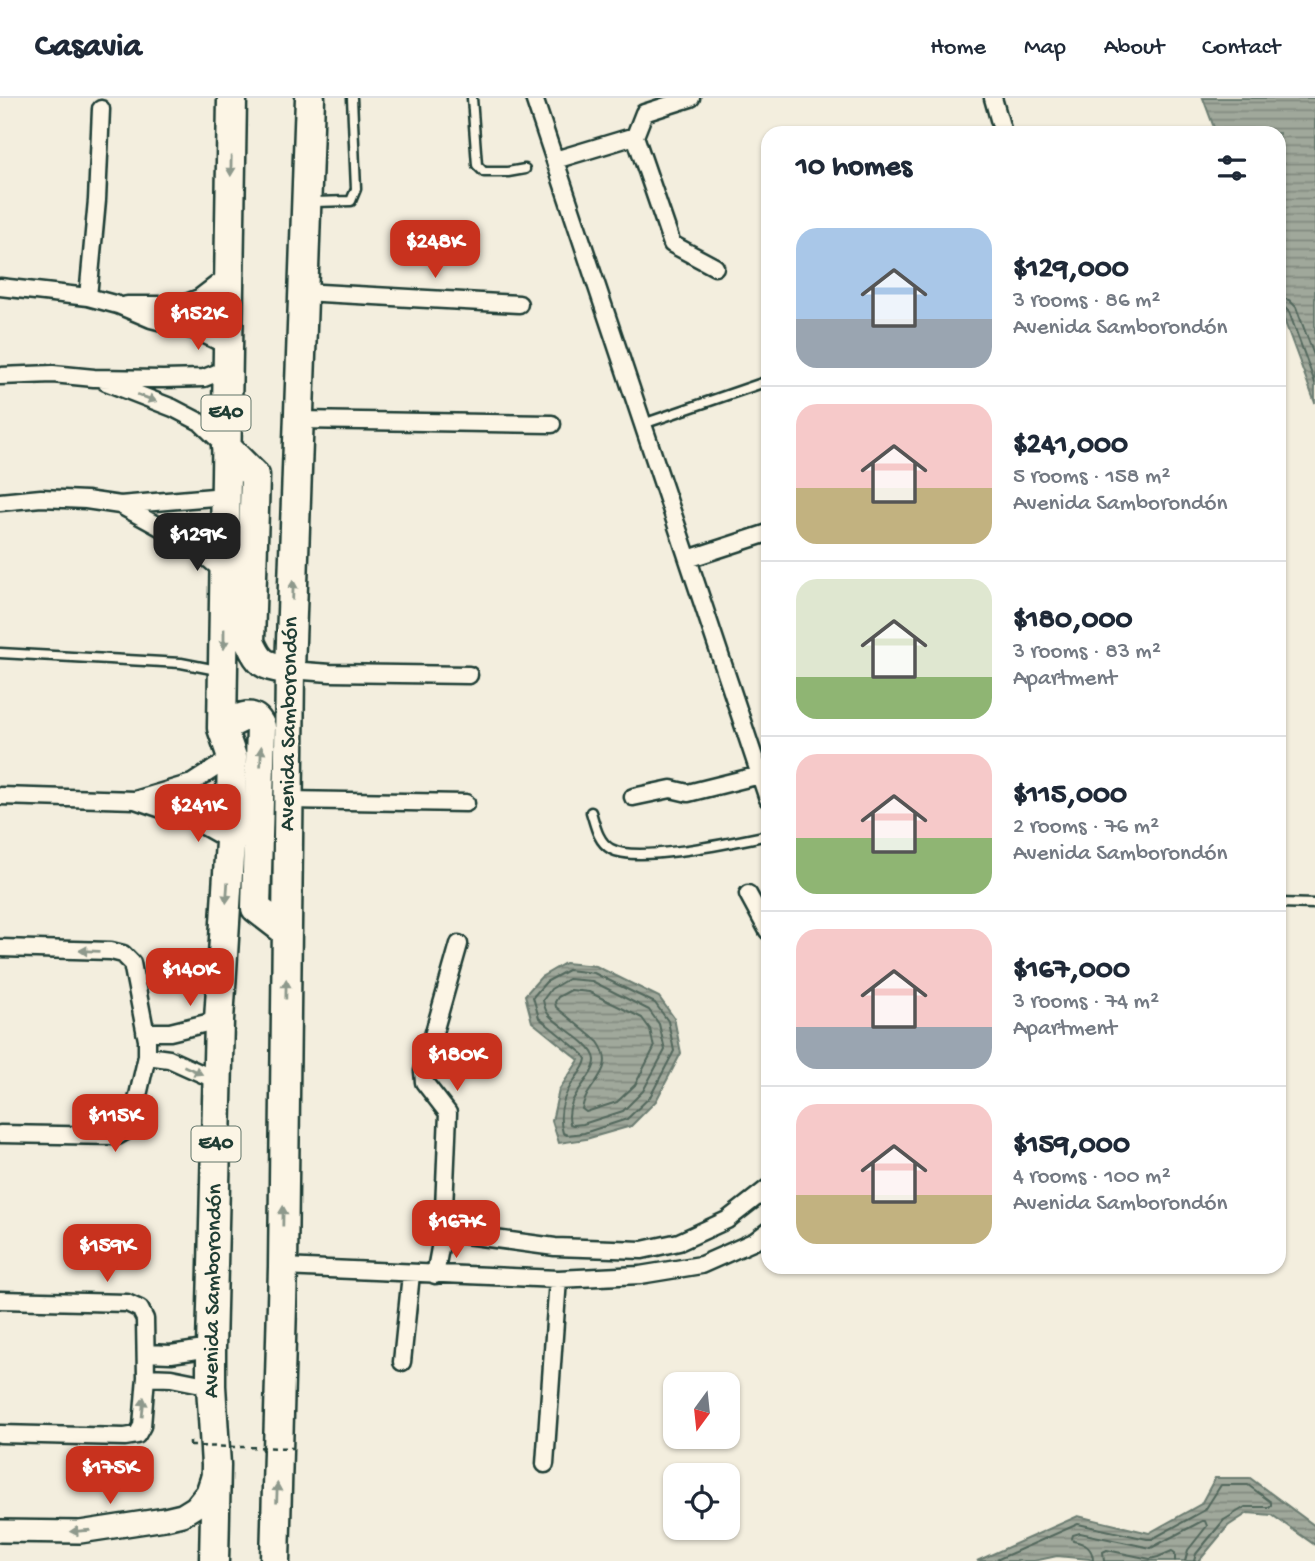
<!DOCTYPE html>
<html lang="en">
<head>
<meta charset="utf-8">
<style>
	:root { --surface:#fff; --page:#f6f6f7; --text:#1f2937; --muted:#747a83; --line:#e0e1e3; --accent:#c8321e }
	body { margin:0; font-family:"Gochi Hand",sans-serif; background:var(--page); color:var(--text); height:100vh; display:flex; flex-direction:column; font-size:26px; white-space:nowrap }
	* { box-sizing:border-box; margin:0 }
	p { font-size:23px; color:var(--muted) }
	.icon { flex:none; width:38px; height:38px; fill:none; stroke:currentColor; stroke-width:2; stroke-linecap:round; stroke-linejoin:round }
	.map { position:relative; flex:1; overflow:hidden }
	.side { position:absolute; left:761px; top:28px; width:525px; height:1148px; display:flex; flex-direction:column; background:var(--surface); border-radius:21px; box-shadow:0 2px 5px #0004 }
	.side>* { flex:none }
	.needle { width:46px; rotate:195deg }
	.controls { position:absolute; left:663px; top:1274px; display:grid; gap:14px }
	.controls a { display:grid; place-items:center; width:77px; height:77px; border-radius:14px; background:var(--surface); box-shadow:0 2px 5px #0004; font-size:35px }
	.price { position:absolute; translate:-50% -60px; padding:0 16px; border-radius:14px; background:var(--accent); color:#fff; font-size:23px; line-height:46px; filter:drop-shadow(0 2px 4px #0008) }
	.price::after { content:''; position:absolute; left:50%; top:42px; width:21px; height:16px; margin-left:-10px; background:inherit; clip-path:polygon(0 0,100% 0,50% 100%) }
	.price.selected { background:#222; color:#fff }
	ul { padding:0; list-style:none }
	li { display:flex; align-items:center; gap:21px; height:175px; padding:0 35px }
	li+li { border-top:2px solid var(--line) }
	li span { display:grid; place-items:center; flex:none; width:196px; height:140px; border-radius:21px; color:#555 }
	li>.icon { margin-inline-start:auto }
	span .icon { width:84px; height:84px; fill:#fffc; stroke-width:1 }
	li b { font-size:30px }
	h2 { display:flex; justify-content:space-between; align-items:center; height:84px; padding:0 35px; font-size:30px }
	header { display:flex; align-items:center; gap:42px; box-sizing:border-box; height:98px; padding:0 35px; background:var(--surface); border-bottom:2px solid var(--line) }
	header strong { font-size:33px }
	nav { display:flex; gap:38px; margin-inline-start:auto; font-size:24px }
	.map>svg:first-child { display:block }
	.water { fill:url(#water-rules); stroke:#6c7d72; stroke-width:2 }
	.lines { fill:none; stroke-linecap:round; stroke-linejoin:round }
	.shore { stroke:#53685d; stroke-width:2 }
	.lane-casing { stroke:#1f3d34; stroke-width:13 }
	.street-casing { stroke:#1f3d34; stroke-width:21 }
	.secondary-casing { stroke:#1f3d34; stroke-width:26 }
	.highway-casing { stroke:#1f3d34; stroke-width:33 }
	.path { stroke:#1f3d34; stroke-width:2.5; stroke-dasharray:5 5; stroke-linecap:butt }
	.lane { stroke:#fcf5e5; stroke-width:8 }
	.street { stroke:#fcf5e5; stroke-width:16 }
	.secondary { stroke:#fcf5e5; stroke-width:21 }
	.highway { stroke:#fcf5e5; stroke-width:28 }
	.path-bridge { stroke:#1f3d34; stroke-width:2.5; stroke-dasharray:5 5; stroke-linecap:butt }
	.oneway { fill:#8e998c }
	.labels { text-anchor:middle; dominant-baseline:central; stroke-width:7; stroke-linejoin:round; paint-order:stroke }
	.shield { fill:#fcf5e5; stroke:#617469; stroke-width:2 }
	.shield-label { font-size:21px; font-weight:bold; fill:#1f3d34 }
	.street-label { font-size:23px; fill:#1f3d34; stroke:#fcf5e5 }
</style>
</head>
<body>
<header>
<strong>Casavia</strong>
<nav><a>Home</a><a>Map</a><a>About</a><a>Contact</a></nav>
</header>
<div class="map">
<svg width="1315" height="1463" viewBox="0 0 1315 1463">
	<defs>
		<pattern id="water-rules" width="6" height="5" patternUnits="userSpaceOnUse" patternTransform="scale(1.75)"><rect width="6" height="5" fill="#a0a89b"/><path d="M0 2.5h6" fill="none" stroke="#828a7f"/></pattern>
	</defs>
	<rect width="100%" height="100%" fill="#f3eede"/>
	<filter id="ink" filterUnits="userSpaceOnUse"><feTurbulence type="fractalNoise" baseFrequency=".0143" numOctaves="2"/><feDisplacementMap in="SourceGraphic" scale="14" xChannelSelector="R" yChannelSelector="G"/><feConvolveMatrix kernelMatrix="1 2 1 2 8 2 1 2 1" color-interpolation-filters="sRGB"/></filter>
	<g filter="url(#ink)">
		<path class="water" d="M 1203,0 L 1315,0 L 1315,305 L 1279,208 L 1279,35 L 1216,35 Z
			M 565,865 L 596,868 L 659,899 L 674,920 L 681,955 L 656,1003 L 631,1028 L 586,1041 L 559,1045 L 552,1023 L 559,992 L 579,962 L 532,924 L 525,897 L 541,879 Z
			M 1215,1380 L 1250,1380 L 1315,1428 L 1315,1447 L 1272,1417 L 1248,1415 L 1228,1428 L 1199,1463 L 1093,1463 L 1089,1461 L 1057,1458 L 1034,1463 L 977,1463 L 1078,1418 L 1149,1435 L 1201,1406 Z"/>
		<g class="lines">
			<path class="shore" d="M 1279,200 L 1289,202 L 1296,209 L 1315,260
				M 1279,209 L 1285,210 L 1289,214 L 1315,285
				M 568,872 L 594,875 L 655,905 L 668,923 L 674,953 L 650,999 L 627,1021 L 584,1035 L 567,1037 L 563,1035 C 557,1015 563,998 575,981 C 580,974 585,969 586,961 L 583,956 L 539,920 L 533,899 L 546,884 Z
				M 568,881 L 592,883 L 649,912 L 659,926 L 665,952 L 643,993 L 623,1013 L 583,1026 L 573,1027 L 570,1026 C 563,998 595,981 595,962 C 594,946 559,929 549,917 C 545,913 544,907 543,902 L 551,891 Z
				M 571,892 L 589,894 L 642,920 L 650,931 L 654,950 L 635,987 L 617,1004 L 586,1014 L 582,1011 C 586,985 619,973 598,944 L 556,909 L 555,904 L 558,899 Z
				M 994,1463 L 1078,1426 L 1147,1441 L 1152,1441 L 1205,1412 L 1221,1387 L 1248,1387 L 1271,1404 L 1271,1407 L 1269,1409 L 1245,1409 L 1224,1422 L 1196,1456 L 1194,1463
				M 1093,1463 C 1093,1450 1085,1445 1073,1443 L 1072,1440 L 1073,1437 L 1080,1435 L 1151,1450 L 1202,1423 L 1205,1423 L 1207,1428 L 1188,1452 L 1185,1463
				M 1104,1463 L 1103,1454 L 1107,1452 L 1150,1461 L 1158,1459 L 1172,1453 L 1175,1455 L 1175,1463"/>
			<defs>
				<path id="lane" d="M 472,0 L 477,67 L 484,74 L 508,74 L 525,71
					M 313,104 L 351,103 L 356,91 L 352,0
					M 643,326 L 768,283
					M 0,555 L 181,565 L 217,572
					M 591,714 C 595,727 598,744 611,751 C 637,766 738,743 768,737
					M 1279,805 L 1315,806"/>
				<path id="street" d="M 534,0 L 768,701
					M 993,0 L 1003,35
					M 101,11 L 97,102 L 88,199 L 118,207 L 151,221 L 197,233 L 228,248
					M 635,38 L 644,15 L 691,0
					M 555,62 L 635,38 L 672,146 L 715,169
					M 0,189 L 88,199
					M 302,194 L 519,206
					M 127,207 L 181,207 L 199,200 L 229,177
					M 0,278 L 53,276 L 94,280 L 163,281 L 204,280 L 227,271
					M 106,284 L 173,310 L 200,324 L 226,349
					M 299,322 L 552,326
					M 0,404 L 41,400 L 86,402 L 120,407 L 225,398
					M 120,407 L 180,440 L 193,448 L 224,474
					M 688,461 L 768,435
					M 290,572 L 330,575 L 469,577
					M 0,698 L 135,702 L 191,721 L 230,743
					M 633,699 L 671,691 L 688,695 L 760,677
					M 135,702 L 192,685 L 232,659
					M 288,702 L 466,705
					M 748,796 L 768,833
					M 0,850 L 111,853 L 123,856 L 132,865 L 147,942 L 147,958 L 132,1024 L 126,1033 L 117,1038 L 0,1036
					M 145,934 L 170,934 L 219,922
					M 147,958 L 169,961 L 218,983
					M 443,1134 L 555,1149 L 642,1152 L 679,1144 L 727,1122 L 768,1090
					M 283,1169 L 558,1181 L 640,1177 L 701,1167 L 755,1143 L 768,1133
					M 435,1177 L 443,1134 L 448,1015 L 424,984 L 423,973 L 459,846
					M 0,1202 L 127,1205 L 140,1211 L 145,1221 L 146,1279 L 142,1328 L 137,1337 L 125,1339 L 0,1336
					M 146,1255 L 171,1256 L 211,1250
					M 402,1264 L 411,1176
					M 146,1279 L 171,1280 L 211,1288
					M 545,1366 L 558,1181"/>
				<path id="secondary" d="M 0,1433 L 80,1434 L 165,1421 L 182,1417 L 195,1409 L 207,1394 L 213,1376"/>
				<path id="highway" d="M 226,349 L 255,378 L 250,544 C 261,569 265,567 290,572
					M 222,630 C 237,622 252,609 261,629 L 256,810 L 287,834
					M 214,1463 L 216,1367 L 211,1288 L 211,1250 L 219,922 L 230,743 L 232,659 L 222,630 L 232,0
					M 275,1463 L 283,1169 L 290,572 L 310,0"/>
			</defs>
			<use href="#lane" class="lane-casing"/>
			<use href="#street" class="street-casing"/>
			<use href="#secondary" class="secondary-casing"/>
			<use href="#highway" class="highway-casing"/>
			<path class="path" d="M 190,1348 L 190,1339 L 191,1339"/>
			<use href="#lane" class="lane"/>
			<use href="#street" class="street"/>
			<use href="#secondary" class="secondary"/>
			<use href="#highway" class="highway"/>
			<path class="path-bridge" d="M 190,1348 L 292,1350"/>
		</g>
		<defs><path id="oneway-solid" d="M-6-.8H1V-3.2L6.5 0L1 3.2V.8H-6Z" transform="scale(1.75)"/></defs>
		<g class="oneway">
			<use href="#oneway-solid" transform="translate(231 68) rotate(91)"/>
			<use href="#oneway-solid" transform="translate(147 300) rotate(21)"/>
			<use href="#oneway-solid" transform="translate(293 492) rotate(-88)"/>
			<use href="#oneway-solid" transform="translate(224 541) rotate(90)"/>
			<use href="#oneway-solid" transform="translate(261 658) rotate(-88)"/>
			<use href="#oneway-solid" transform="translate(227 795) rotate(94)"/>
			<use href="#oneway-solid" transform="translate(89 853) rotate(-178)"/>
			<use href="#oneway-solid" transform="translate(286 891) rotate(-89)"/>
			<use href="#oneway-solid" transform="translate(193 972) rotate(24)"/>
			<use href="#oneway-solid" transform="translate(283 1118) rotate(-89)"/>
			<use href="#oneway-solid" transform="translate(143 1309) rotate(-85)"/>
			<use href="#oneway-solid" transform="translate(277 1395) rotate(-88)"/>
			<use href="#oneway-solid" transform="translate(80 1433) rotate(176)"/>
		</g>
	</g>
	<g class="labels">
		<g class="shield">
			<rect x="201.5" y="297.5" width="49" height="35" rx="5"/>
			<rect x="191.5" y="1028.5" width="49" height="35" rx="5"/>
		</g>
		<g class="shield-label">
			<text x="226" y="315">E40</text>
			<text x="216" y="1046">E40</text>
		</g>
		<g class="street-label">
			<text transform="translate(290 626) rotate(-89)">Avenida Samborondón</text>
			<text transform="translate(214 1193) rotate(-89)">Avenida Samborondón</text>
		</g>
	</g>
</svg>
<div class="controls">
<a><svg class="needle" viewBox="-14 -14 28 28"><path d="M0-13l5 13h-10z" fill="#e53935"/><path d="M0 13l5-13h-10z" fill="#747a83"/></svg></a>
<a><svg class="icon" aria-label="locate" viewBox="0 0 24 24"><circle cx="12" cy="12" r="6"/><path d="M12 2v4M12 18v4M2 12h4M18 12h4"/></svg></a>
</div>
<b class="price" style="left:435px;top:182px">$248K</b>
<b class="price" style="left:198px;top:254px">$152K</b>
<b class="price selected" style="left:197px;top:475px">$129K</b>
<b class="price" style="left:198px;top:746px">$241K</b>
<b class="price" style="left:190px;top:910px">$140K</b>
<b class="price" style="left:457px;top:995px">$180K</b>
<b class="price" style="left:115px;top:1056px">$115K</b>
<b class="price" style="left:456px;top:1162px">$167K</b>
<b class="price" style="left:107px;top:1186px">$159K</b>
<b class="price" style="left:110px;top:1408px">$175K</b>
<section class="side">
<h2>10 homes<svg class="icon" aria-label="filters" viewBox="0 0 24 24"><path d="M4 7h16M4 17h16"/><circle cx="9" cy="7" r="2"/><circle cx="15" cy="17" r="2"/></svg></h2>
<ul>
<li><span style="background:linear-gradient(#a9c7e8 65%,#9aa5b1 0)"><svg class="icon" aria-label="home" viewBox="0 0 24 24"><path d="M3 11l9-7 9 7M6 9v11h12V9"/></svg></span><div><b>$129,000</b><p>3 rooms · 86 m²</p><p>Avenida Samborondón</p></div></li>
<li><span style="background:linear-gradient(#f6c9c9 60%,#c2b280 0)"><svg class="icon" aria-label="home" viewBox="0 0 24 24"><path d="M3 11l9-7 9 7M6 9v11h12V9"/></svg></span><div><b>$241,000</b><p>5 rooms · 158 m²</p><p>Avenida Samborondón</p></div></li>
<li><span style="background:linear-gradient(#dfe7d0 70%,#8fb573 0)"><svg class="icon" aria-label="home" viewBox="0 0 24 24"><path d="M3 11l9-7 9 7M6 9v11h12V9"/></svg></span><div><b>$180,000</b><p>3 rooms · 83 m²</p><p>Apartment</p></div></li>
<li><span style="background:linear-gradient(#f6c9c9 60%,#8fb573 0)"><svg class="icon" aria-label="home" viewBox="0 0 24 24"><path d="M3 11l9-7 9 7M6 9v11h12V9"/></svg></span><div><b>$115,000</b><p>2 rooms · 76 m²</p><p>Avenida Samborondón</p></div></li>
<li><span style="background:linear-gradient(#f6c9c9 70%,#9aa5b1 0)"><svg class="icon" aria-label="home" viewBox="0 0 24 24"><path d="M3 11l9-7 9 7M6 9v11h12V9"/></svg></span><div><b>$167,000</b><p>3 rooms · 74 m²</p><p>Apartment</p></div></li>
<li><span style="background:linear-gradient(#f6c9c9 65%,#c2b280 0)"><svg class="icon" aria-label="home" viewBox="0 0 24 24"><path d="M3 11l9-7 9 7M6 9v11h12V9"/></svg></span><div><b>$159,000</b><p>4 rooms · 100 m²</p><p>Avenida Samborondón</p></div></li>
</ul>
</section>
</div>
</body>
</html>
